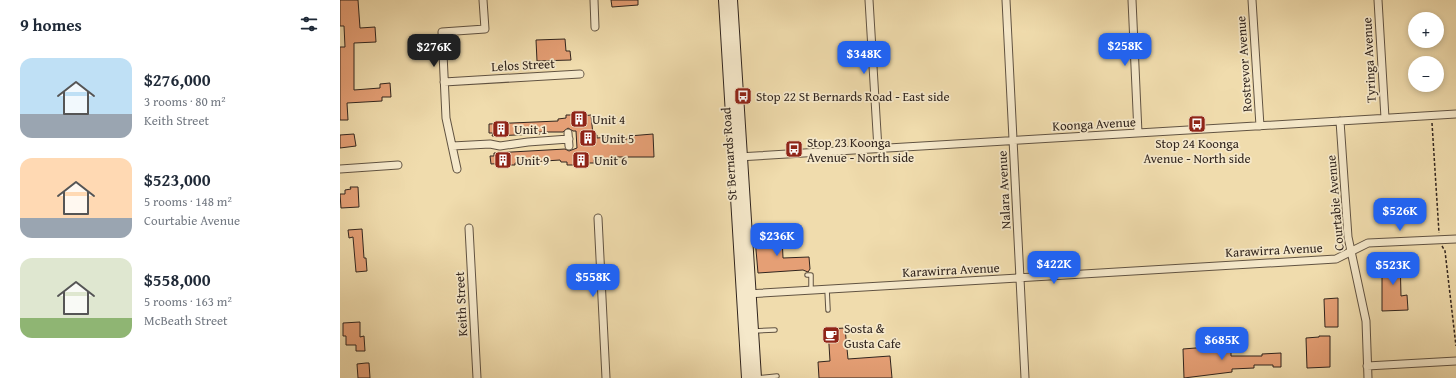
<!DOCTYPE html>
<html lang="en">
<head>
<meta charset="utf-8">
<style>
	:root { --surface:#fff; --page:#f6f6f7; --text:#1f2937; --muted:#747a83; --accent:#2563eb }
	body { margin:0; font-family:"Gentium Book Plus",serif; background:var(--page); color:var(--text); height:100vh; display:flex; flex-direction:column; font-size:15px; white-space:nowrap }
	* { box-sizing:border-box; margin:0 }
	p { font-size:13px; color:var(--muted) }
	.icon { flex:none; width:22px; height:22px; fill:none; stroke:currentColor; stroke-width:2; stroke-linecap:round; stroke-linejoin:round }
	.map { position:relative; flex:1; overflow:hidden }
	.details { display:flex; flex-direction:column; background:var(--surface); width:340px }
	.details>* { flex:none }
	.tools { position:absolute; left:1068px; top:12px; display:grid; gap:8px }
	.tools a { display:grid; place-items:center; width:36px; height:36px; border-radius:50%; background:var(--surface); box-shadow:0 2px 6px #0003; font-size:20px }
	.price { position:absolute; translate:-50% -34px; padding:0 9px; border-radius:8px; background:var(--accent); color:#fff; font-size:13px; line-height:26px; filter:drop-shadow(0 1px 2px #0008) }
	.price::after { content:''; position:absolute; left:50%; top:24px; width:12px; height:9px; margin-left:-6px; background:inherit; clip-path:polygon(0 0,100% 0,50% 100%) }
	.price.current { background:#222; color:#fff }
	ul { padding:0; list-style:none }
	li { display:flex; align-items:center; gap:12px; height:100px; padding:0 20px }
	li span { display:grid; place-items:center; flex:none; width:112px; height:80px; border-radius:12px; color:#555 }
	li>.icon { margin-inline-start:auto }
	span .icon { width:48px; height:48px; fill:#fffc; stroke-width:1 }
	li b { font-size:17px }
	h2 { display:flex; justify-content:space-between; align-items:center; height:48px; padding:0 20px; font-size:17px }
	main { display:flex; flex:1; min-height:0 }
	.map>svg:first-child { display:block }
	.building { fill:#e59f75; stroke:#31251e }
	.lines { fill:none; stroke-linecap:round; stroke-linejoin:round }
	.service-casing { stroke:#615342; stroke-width:5.5 }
	.minor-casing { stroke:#615342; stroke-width:9 }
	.secondary-casing { stroke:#31251e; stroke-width:12 }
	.path { stroke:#31251e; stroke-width:1.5; stroke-dasharray:3 2; stroke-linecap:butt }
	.service { stroke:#f5e8ca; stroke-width:3.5 }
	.minor { stroke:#f5e8ca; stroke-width:7 }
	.secondary { stroke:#f5e8ca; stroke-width:10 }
	.labels { text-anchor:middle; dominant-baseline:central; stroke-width:3.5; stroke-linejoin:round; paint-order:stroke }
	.street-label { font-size:13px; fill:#31251e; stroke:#f5e8ca }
	.poi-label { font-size:13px; fill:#31251e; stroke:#f5e8ca; text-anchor:start }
</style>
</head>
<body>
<main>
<section class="details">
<h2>9 homes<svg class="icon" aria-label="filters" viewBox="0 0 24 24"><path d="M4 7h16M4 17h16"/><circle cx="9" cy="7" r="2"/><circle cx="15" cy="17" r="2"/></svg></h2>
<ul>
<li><span style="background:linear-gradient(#bfe0f5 70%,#9aa5b1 0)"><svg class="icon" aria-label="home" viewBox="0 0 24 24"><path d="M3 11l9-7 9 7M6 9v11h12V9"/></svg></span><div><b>$276,000</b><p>3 rooms · 80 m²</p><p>Keith Street</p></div></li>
<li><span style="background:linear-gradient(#ffd9b3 75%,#9aa5b1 0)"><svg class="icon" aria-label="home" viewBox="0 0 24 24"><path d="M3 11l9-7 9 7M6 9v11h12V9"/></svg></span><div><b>$523,000</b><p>5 rooms · 148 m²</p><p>Courtabie Avenue</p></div></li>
<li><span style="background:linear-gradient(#dfe7d0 75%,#8fb573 0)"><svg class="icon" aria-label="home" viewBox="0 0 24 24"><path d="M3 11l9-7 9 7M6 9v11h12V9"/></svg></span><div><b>$558,000</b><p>5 rooms · 163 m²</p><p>McBeath Street</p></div></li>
</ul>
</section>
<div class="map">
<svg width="1116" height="378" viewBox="0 0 1116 378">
	<rect width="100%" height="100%" fill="#f0dcad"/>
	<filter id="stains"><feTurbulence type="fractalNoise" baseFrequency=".005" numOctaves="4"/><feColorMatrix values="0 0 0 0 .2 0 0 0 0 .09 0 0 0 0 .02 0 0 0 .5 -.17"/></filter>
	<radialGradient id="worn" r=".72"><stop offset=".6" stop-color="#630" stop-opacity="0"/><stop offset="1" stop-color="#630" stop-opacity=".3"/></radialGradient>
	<path class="building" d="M 0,0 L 18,0 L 20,28 L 35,27 L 36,42 L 14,43 L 14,90 L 40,88 L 40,84 L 50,83 L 51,97 L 42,97 L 42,101 L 7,103 L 8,120 L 0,120 L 0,47 L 5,47 L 4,26 L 0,26 Z
		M 271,0 L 298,0 L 298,5 L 272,7 Z
		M 225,39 L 226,51 L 230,51 L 231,60 L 197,61 L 196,40 Z
		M 226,115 L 232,115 L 233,117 L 251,115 L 253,135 L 257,135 L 257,138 L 270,137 L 272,140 L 288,139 L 289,136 L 313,134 L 314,157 L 271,157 L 271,159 L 254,160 L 254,163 L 236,163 L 236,165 L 227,165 L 227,162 L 221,162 L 220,160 L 175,163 L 175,165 L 169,165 L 169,163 L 151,164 L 150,156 L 154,156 L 154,153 L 225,149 L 229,151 L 237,148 L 236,131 L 233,131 L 228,128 L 223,132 L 199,132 L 200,134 L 152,136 L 153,133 L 149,133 L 149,124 L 218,121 L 218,119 L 226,118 Z
		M 14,134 L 16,146 L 0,148 L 0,135 Z
		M 10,187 L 18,187 L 19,207 L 1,208 L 0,194 L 5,194 L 5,190 L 11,189 Z
		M 22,229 L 24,258 L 26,258 L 27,271 L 16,272 L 13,237 L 9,238 L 8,230 Z
		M 442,236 L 443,258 L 469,257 L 470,269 L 468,272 L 463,270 L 418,273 L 415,238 Z
		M 1050,255 L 1060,255 L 1061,296 L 1067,295 L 1068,310 L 1042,311 L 1042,270 L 1041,270 L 1040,262 L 1050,261 Z
		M 998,298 L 998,327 L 985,327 L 984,299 Z
		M 20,322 L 20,337 L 24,336 L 25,351 L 16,351 L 16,345 L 6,345 L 6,336 L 3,336 L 3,323 Z
		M 505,328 L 508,359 L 550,356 L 552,378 L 479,378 L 478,362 L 490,361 L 488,329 Z
		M 979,336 L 990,336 L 990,367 L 967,368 L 966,338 L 979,337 Z
		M 878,340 L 879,349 L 891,348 L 891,356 L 922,356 L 922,354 L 941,353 L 941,367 L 933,367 L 933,365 L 914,365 L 914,368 L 892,369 L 892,372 L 844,378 L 843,349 L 868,347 L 868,341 Z
		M 26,363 L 29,363 L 30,378 L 18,378 L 17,364 Z"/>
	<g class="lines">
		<defs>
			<path id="service" d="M 467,275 L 471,275 L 471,289
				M 487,289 L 488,310
				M 414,331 L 435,330
				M 417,378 L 437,376"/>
			<path id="minor" d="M 254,0 L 255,27
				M 529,0 L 538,149
				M 666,0 L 685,378
				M 792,0 L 798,133
				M 912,0 L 920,126
				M 1038,0 L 1045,118
				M 104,82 L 240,74
				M 1000,121 L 1008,237 L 1026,321 L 1028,378
				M 228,133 L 229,146
				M 112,146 L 150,144 L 160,146 L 188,142 L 229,139
				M 398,157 L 1116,114
				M 0,169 L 58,165
				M 117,169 L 106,118 L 102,32 L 145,29 L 143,0
				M 258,218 L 266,378
				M 129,228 L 137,378
				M 407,294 L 996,259 L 1028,243 L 1116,239
				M 1027,366 L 1116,361"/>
			<path id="secondary" d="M 384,0 L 407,378
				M 392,0 L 416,378"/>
		</defs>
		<use href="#service" class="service-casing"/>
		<use href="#minor" class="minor-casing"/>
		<use href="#secondary" class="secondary-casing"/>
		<path class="path" d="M 1092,123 L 1099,233
			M 1102,246 L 1105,251 L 1116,346"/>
		<use href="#service" class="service"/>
		<use href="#minor" class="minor"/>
		<use href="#secondary" class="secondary"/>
	</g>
	<defs>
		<symbol id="bus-square" viewBox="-11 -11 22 22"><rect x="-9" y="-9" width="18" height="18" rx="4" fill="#8f2418" stroke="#f5e8ca"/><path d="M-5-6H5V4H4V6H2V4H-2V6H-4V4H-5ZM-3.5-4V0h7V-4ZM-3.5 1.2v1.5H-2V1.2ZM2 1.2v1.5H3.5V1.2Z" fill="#fff"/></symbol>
		<symbol id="building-square" viewBox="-11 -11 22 22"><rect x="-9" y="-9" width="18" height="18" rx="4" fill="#8f2418" stroke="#f5e8ca"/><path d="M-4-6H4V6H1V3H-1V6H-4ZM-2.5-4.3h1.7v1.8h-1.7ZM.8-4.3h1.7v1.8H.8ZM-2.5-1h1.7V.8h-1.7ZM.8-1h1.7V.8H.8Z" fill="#fff"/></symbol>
		<symbol id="cafe-square" viewBox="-11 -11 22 22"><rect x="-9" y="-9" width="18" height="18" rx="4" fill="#8f2418" stroke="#f5e8ca"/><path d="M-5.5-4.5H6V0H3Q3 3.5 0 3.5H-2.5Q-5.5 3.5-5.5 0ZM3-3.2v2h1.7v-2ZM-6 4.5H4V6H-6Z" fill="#fff"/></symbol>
	</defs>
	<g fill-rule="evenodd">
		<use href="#bus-square" x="393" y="86" width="20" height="20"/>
		<use href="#building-square" x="229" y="109" width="20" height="20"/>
		<use href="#bus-square" x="847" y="114" width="20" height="20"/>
		<use href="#building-square" x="151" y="119" width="20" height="20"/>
		<use href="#building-square" x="238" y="128" width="20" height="20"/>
		<use href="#bus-square" x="444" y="139" width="20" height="20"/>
		<use href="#building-square" x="153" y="150" width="20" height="20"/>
		<use href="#building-square" x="231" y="150" width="20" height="20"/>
		<use href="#cafe-square" x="481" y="325" width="20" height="20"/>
	</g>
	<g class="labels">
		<g class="street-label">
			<text transform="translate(1029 60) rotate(-93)">Tyringa Avenue</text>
			<text transform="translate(904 64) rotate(-94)">Rostrevor Avenue</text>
			<text transform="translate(183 65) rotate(-3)">Lelos Street</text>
			<text transform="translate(754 124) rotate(-3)">Koonga Avenue</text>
			<text transform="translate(389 154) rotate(-94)">St Bernards Road</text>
			<text transform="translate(664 190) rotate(-93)">Nalara Avenue</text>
			<text transform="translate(995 203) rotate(-95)">Courtabie Avenue</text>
			<text transform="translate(934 250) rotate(-3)">Karawirra Avenue</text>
			<text transform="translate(611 270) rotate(-3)">Karawirra Avenue</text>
			<text transform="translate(121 304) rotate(-93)">Keith Street</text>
		</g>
		<g class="poi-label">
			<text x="416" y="96">Stop 22 St Bernards Road - East side</text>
			<text x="252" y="119">Unit 4</text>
			<text x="174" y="129">Unit 1</text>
			<text x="261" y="138">Unit 5</text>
			<text x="467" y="142">Stop 23 Koonga<tspan x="467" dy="15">Avenue - North side</tspan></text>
			<text x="857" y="143" text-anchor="middle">Stop 24 Koonga<tspan x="857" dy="15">Avenue - North side</tspan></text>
			<text x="176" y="160">Unit 9</text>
			<text x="254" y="160">Unit 6</text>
			<text x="504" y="328">Sosta &amp;<tspan x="504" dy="15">Gusta Cafe</tspan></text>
		</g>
	</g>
	<rect width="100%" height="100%" filter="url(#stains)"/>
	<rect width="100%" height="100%" fill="url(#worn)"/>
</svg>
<div class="tools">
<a>+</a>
<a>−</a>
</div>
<b class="price" style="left:785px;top:67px">$258K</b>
<b class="price current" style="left:94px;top:68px">$276K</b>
<b class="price" style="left:524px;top:75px">$348K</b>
<b class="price" style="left:1060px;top:232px">$526K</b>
<b class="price" style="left:437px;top:257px">$236K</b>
<b class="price" style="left:714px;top:285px">$422K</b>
<b class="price" style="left:1053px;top:286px">$523K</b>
<b class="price" style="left:253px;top:298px">$558K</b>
<b class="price" style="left:882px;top:361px">$685K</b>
</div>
</main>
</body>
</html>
